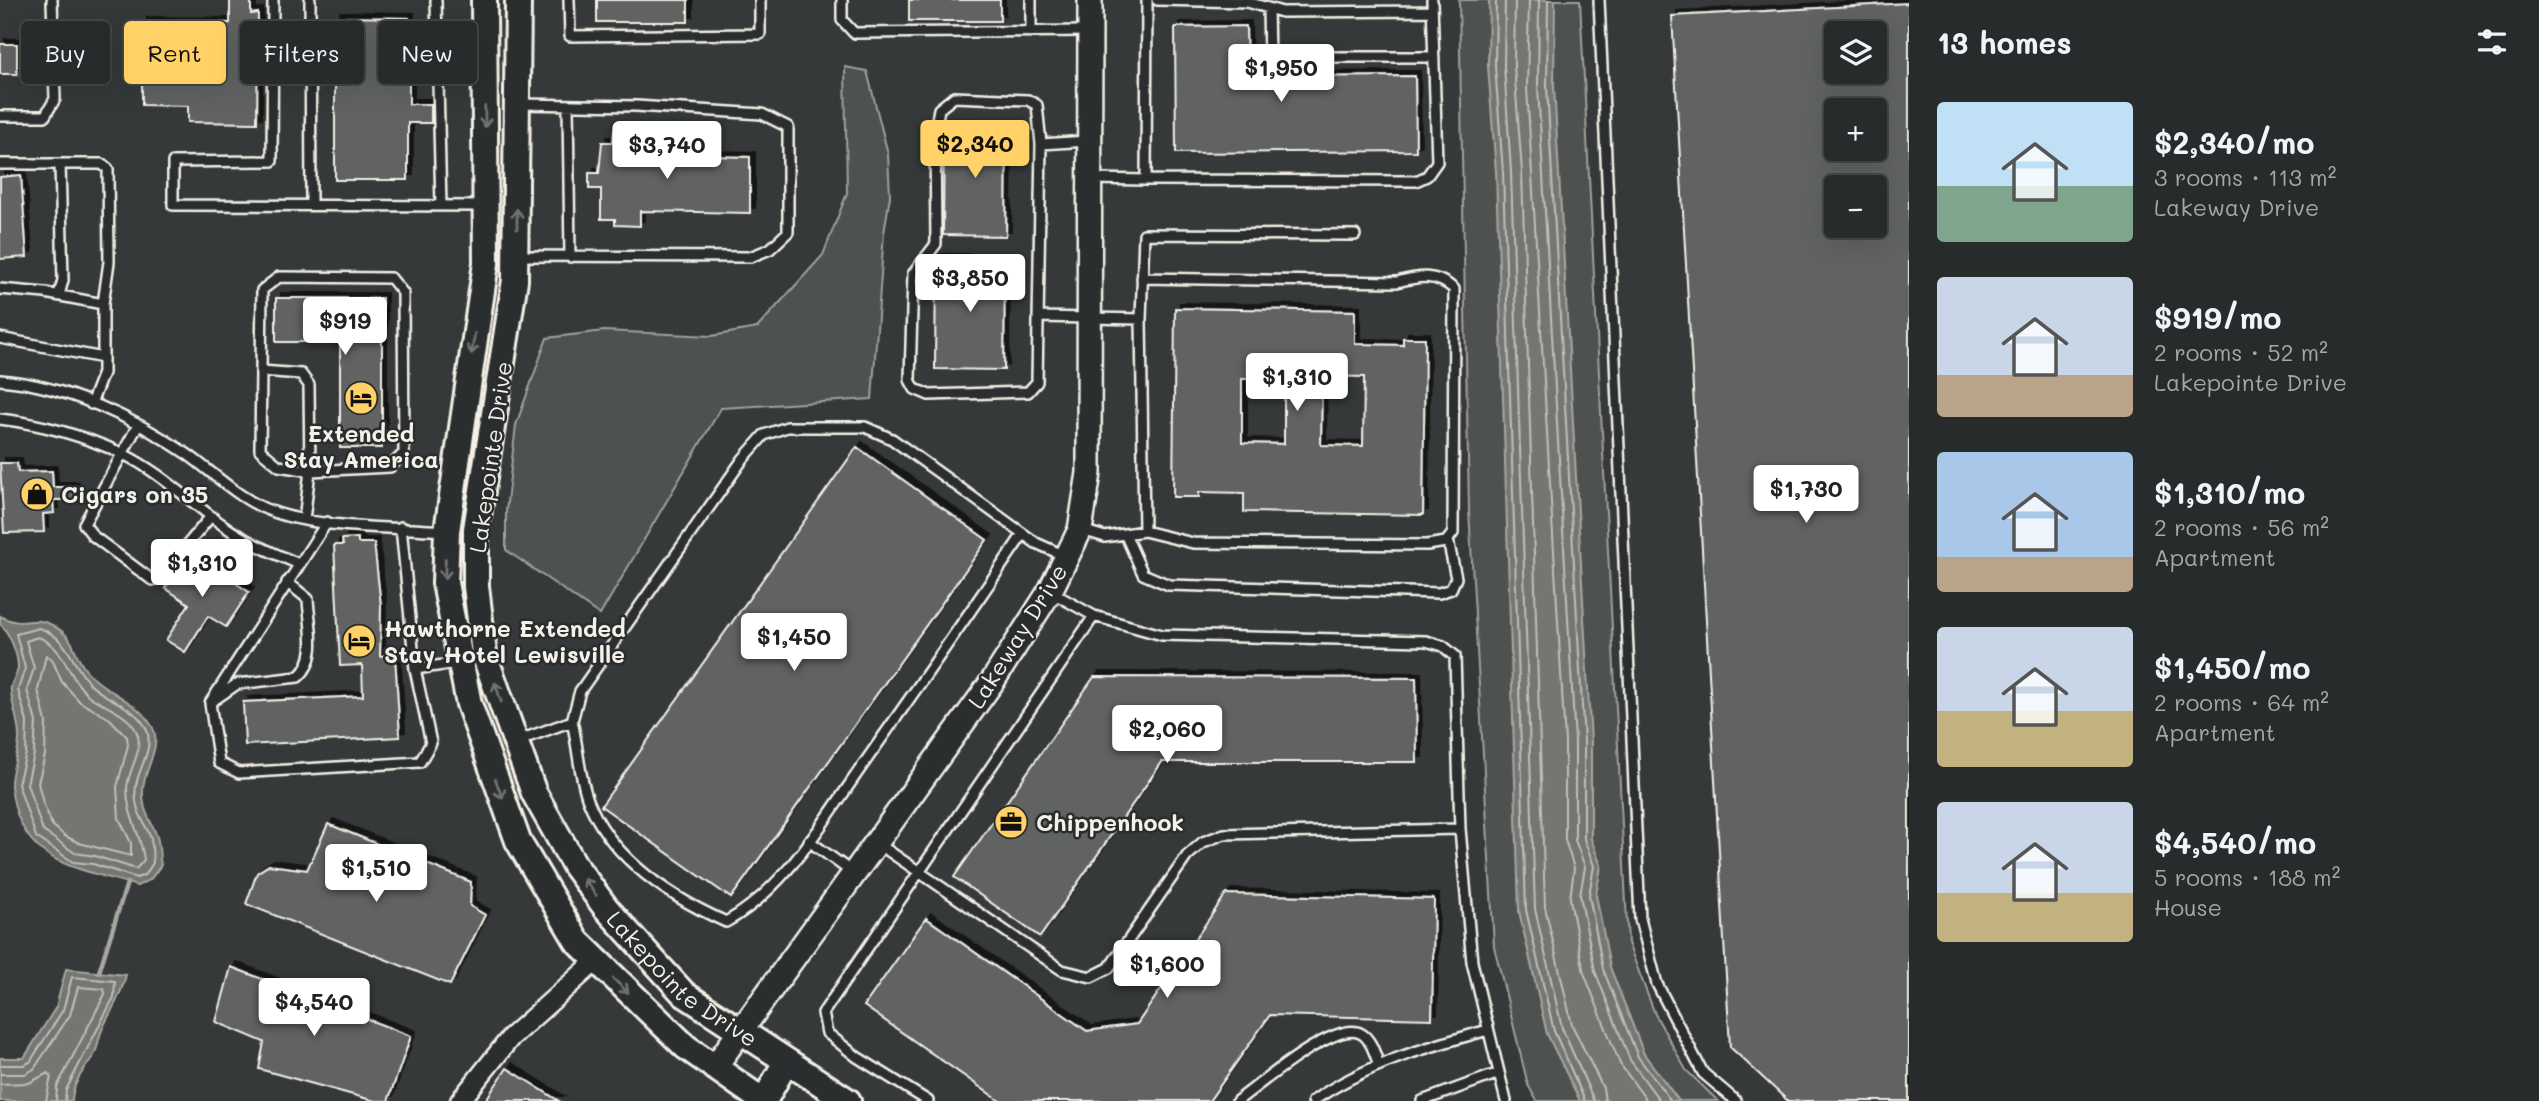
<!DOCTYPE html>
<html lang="en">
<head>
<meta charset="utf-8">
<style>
	:root { --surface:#282b2b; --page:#303333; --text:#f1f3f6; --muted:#a5a7a9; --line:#444747; --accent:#ffd166 }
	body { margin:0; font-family:Mali,sans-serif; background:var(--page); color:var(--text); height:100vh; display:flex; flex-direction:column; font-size:26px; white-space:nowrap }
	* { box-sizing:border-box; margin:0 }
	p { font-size:23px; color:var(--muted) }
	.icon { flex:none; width:38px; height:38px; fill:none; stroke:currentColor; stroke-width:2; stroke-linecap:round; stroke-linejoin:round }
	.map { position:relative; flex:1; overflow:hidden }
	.side { display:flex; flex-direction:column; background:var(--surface); width:630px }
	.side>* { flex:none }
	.top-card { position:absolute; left:21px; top:21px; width:665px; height:63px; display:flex; gap:14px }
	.controls { position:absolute; left:1824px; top:21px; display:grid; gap:14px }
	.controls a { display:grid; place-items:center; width:63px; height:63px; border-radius:7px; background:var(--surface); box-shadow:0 7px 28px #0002,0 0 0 2px var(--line); font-size:35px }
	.price { position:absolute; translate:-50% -60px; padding:0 16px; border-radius:7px; background:#fff; color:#222; font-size:23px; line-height:46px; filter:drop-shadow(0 2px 4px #0008) }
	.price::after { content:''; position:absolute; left:50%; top:42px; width:21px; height:16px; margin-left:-10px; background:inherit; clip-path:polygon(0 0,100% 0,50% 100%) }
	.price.selected { background:var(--accent); color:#111 }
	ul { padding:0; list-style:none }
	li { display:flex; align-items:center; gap:21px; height:175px; padding:0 28px }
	li span { display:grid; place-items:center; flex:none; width:196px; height:140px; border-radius:7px; color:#555 }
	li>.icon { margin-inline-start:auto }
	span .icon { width:84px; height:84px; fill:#fffc; stroke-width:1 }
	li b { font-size:30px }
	h2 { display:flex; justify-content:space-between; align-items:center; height:84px; padding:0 28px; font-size:30px }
	.tag { padding:0 24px; border-radius:7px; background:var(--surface); box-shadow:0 7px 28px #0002,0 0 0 2px var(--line); font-size:24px; line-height:63px }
	.tag.selected { background:var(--accent); color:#111 }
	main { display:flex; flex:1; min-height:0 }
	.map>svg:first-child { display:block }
	.green { fill:#4e514f; stroke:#a1a19c; stroke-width:2 }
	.water { fill:#757572; stroke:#a8a7a1; stroke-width:2 }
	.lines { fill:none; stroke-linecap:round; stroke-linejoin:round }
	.shore { stroke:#c1bfb9; stroke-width:2 }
	.stream { stroke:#a8a7a1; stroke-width:4.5 }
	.building { fill:#616362; stroke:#f4f1e8; stroke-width:2; fill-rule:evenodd; filter:url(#shadow) }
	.service-casing { stroke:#f4f1e8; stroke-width:14 }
	.minor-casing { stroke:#f4f1e8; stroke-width:23 }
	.tertiary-casing { stroke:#f4f1e8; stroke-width:28 }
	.secondary-casing { stroke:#f4f1e8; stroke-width:30 }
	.service { stroke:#2a2d2e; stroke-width:9 }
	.minor { stroke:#2a2d2e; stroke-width:18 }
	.tertiary { stroke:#2a2d2e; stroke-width:23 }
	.secondary { stroke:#2a2d2e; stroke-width:24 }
	.oneway { stroke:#71726f }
	.labels { text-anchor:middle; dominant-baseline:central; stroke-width:5; stroke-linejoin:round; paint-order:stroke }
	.poi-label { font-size:23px; font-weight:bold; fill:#f4f1e8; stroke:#2a2d2e; text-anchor:start }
	.street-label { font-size:23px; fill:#f4f1e8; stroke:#2a2d2e }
</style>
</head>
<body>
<main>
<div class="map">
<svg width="1909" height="1101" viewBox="0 0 1909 1101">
	<defs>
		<filter id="shadow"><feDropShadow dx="5" dy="-5" stdDeviation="0" flood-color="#0009"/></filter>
	</defs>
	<rect width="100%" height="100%" fill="#363939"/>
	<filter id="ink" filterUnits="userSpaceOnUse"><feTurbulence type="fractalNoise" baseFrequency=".0143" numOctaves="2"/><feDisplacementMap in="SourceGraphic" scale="14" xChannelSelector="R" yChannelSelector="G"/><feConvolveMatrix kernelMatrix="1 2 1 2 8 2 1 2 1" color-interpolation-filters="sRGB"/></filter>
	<g filter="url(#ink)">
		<path class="green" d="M 1459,0 L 1580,0 L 1628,943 L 1655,1014 L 1686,1070 L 1718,1101 L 1537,1101 L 1528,1085 L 1494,946 L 1469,510 Z
			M 845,67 L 867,71 L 888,154 L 890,196 L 884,233 L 872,399 L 721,408 L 600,615 L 506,550 L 506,511 L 516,425 L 547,338 L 604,331 L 712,336 L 757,328 L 823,255 L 847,193 Z"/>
		<path class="water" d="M 1489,0 L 1555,0 L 1554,86 L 1591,742 L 1591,839 L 1601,866 L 1596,895 L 1610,967 L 1644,1054 L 1679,1101 L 1580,1101 L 1547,1034 L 1519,911 L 1496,172 L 1488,66 Z
			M 0,616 C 24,629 31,615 50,624 C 78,638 71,651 85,669 C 103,692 133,698 150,723 C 165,743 144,768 143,789 C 142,811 149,816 156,834 C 160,843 159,856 161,865 L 150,880 L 137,886 C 75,866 20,866 11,786 C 10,772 19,754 19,739 C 20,722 9,698 11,687 C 12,680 18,673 18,667 C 18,654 9,632 0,624 Z
			M 66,969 L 126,975 C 120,1000 111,1009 102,1030 C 98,1038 98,1050 93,1057 C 84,1069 72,1084 72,1101 L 0,1101 L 0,1058 L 24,1058 L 56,1007 Z"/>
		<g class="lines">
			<path class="shore" d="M 1496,0 L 1495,66 L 1503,172 L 1526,910 L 1554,1031 L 1585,1101
				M 1505,0 L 1504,66 L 1511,172 L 1535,909 L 1562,1028 L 1594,1101
				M 1515,0 L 1514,66 L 1522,172 L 1545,907 L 1572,1025 L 1603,1088 L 1605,1101
				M 1529,0 L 1527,88 L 1565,742 L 1565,840 L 1574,868 L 1570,899 L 1584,973 L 1620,1064 L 1647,1101
				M 1539,0 L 1538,87 L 1575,742 L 1575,840 L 1585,867 L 1580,895 L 1595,971 L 1630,1060 L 1660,1101
				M 1548,0 L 1547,87 L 1584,742 L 1584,839 L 1594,866 L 1589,895 L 1603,969 L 1638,1057 L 1671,1101
				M 39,628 C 71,639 70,664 91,685 C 107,701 135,706 146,728 C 155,747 139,767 136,785 C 133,808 142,817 150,836 C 153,844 152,855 153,863 L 146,874 L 137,878 L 93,864 L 73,862 L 36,837 L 18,784 L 26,753 L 27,722 L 18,690 L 25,668 L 16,634 Z
				M 38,637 C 66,647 67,678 89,696 C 104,707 133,715 138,736 C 142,754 128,770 127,788 C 127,817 141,833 144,860 L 136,869 L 95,856 L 75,853 L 43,831 L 27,784 L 34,754 L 36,722 L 27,690 L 34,668 L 26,641 Z
				M 46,655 L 52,659 L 62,682 L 80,702 L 110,719 L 127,737 L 128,745 L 117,787 L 119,818 L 131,843 L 131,856 L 79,843 L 65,836 L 52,825 L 43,803 L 38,783 L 45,755 L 46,722 L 38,690 Z
				M 0,1065 L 24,1065 L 30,1062 L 63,1010 L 72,977 L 115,981 L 114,997 L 66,1090 L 65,1101
				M 0,1074 L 25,1074 L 34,1069 L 70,1015 L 78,987 L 104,989 L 105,994 L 57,1087 L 56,1101
				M 0,1084 L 29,1083 L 48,1073 L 51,1076 L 46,1101"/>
			<path class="stream" d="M 99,972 L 127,883"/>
		</g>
		<path class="building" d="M 230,0 L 251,0 L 251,14 L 258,13 L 257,123 L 188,122 L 188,106 L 142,105 L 142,22 L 230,23 Z
			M 597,0 L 688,0 L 688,22 L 597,22 Z
			M 909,0 L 1000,0 L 1000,21 L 909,21 Z
			M 1909,3 L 1909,1101 L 1788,1101 L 1730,1047 L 1672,16 ZM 1836,33 L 1874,33 L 1874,72 L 1836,72 ZM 1836,110 L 1874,110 L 1874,149 L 1836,149 ZM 1836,187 L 1874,187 L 1874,226 L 1836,226 Z
			M 335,17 L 409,18 L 409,104 L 431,104 L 431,123 L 408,123 L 408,180 L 335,180 Z
			M 1246,26 L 1247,77 L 1415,76 L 1416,151 L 1176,153 L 1175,27 Z
			M 0,44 L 17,44 L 17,74 L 0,74 Z
			M 944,124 L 1007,125 L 1006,236 L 943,235 Z
			M 614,131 L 644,131 L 643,146 L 659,146 L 659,155 L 750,157 L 750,213 L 640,211 L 640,226 L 615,225 L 615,219 L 601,219 L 601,189 L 589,189 L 589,173 L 599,173 L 602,142 L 613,142 Z
			M 21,175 L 27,257 L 0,259 L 0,177 Z
			M 936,259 L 1005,260 L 1004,370 L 935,369 Z
			M 276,298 L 382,298 L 382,448 L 340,448 L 340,342 L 276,342 Z
			M 1175,308 L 1355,311 L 1355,344 L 1403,345 L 1403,338 L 1425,338 L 1423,515 L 1244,512 L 1244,493 L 1199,492 L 1199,497 L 1173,497 ZM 1322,376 L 1364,377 L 1363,446 L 1321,445 ZM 1242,379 L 1284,379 L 1284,444 L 1242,443 Z
			M 857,447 L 987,540 L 731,898 L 601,806 Z
			M 0,463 L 17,463 L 18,472 L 52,471 L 53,487 L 74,487 L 74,500 L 53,500 L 54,513 L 43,514 L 44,532 L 4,533 Z
			M 358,538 L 358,543 L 374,543 L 381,606 L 380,656 L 395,655 L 400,737 L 245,745 L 243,702 L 363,696 L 362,665 L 340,666 L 334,545 L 343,545 L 342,539 Z
			M 190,553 L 249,592 L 226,627 L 208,616 L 185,652 L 166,640 L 189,604 L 165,588 Z
			M 1094,677 L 1416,678 L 1417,762 L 1162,762 L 1040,937 L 954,877 Z
			M 328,824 L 471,882 L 470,906 L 485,915 L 450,985 L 246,904 L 257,873 L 269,865 L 307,870 Z
			M 1226,894 L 1434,899 L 1432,1019 L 1270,1015 L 1209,1101 L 1000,1101 L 864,1006 L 926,918 L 1087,1031 L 1137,1024 Z
			M 231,967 L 411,1036 L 388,1101 L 375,1101 L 259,1069 L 264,1042 L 216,1022 Z
			M 507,1068 L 559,1101 L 485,1101 Z"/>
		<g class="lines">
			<defs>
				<path id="service" d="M 273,0 L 272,161 L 173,162 L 173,205 L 485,206
					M 310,0 L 311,205
					M 436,0 L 441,206
					M 569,0 L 570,36 L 760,34 L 760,0
					M 842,0 L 842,20 L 854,33 L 1088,31
					M 1147,0 L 1146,180 L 1416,181 L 1427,176 L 1437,162 L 1432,0
					M 1157,0 L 1247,2 L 1282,12 L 1431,11
					M 1599,0 L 1640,919 L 1657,984 L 1703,1073 L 1736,1101
					M 1268,8 L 1269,57 L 1433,57
					M 1031,32 L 1031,0
					M 568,105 L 570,257
					M 0,116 L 45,116 L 55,99 L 52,0
					M 1041,144 L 1037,382 L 1028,392 L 929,395 L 915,389 L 910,380 L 913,274 L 936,244 L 935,131 L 939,109 L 954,97 L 1028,100 L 1037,105 L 1041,144 L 1088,141
					M 0,164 L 102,164 L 108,169 L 109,262 L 103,304 L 103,373 L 91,404
					M 1092,179 L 1146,180
					M 516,256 L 750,257 L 770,249 L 788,232 L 788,127 L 762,114 L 636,106 L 519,104
					M 0,289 L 45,293 L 103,304
					M 59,295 L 63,280 L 60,164
					M 1038,317 L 1141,319 L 1144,234 L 1355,235
					M 1141,319 L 1144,531
					M 0,338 L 103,358
					M 261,371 L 301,374 L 309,385 L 310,471 L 279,466 L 260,450 L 262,290 L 279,277 L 391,278 L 403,293 L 404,453 L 390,467 L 310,471 L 304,520
					M 0,380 C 65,385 134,418 187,454 C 214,473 240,500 271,511 C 318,529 394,527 446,531
					M 0,419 C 42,424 84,436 123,454 C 160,472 190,502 223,525 C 246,542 273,553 299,564
					M 138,425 L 84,524 L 93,536 L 152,580 L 160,578 L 211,516
					M 327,522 L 210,703 L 219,763 L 239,773 L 420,762 L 431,743 L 415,669 L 401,527
					M 1082,530 L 1105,537 L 1144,531 L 1193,543 L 1427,545 L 1446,542 L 1453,533 L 1454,289 C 1436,273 1419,276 1397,282 L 1142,278
					M 1126,536 L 1143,574 L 1169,585 L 1439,593 L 1451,589 L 1456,578 L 1448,540
					M 1051,592 L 1094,616 L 1162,635 L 1426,641 L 1443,646 L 1455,656 L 1460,829 L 1472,962 L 1506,1101
					M 415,669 L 458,663
					M 211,702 L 237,684 L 298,677 C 320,659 309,624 308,599 L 287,582
					M 572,721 C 578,746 579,776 588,800 C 611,859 670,897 726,922 C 787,888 825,818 865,762 C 918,687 971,611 1023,534
					M 517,741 L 572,721 L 580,691 L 743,459 L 764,435 L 787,427 L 865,427 L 892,439 L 1036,543 L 1065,556
					M 809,841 L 853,873
					M 877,843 L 1062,970 L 1091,977 L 1109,968 L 1187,856 L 1203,842 L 1224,834 L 1460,829
					M 928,1101 L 857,1057 L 827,1033 L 823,1013 L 1094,616
					M 1237,1101 C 1258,1086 1335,1020 1360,1033 C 1371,1038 1375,1055 1379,1065
					M 1313,1101 C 1366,1064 1427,1047 1488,1030
					M 1422,1101 L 1499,1073"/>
				<path id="minor" d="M 460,1101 L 511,1037 L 595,962"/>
				<path id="tertiary" d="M 714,1068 L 992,682 L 1050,591 L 1080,530 L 1089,473 L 1090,0"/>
				<g id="secondary">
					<path d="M 484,0 L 486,263 L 447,531 L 445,583 L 469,704 L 518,841 L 577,941 L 686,1047 L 763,1101"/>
					<path id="s1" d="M 518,0 L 515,280 L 476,529 L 476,586 L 484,654 L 534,793 L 575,866 L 606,908 L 684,994 L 848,1101"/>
					<path d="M 764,1101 L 786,1062"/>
				</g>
			</defs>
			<use href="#service" class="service-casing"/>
			<use href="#minor" class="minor-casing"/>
			<use href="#tertiary" class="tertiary-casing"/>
			<use href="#secondary" class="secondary-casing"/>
			<use href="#service" class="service"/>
			<use href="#minor" class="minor"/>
			<use href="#tertiary" class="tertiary"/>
			<use href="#secondary" class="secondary"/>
		</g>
		<defs><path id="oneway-shaft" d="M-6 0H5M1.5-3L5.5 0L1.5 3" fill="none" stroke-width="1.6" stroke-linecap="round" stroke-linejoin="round" transform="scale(1.75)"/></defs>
		<g class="oneway">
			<use href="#oneway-shaft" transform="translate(485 117) rotate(89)"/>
			<use href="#oneway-shaft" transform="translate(517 219) rotate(-90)"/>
			<use href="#oneway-shaft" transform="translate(473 344) rotate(99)"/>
			<use href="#oneway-shaft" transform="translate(445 569) rotate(92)"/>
			<use href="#oneway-shaft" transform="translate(498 692) rotate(-108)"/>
			<use href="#oneway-shaft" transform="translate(499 789) rotate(70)"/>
			<use href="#oneway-shaft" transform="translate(590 887) rotate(-126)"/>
			<use href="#oneway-shaft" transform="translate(621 986) rotate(43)"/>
		</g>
	</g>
	<defs>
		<symbol id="hotel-disc" viewBox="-11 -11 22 22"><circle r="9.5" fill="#ffd166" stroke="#2a2d2e"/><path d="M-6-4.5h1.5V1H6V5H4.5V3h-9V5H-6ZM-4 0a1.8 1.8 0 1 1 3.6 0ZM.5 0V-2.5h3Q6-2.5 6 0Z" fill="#111"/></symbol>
		<symbol id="shop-disc" viewBox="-11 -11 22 22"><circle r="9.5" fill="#ffd166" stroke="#2a2d2e"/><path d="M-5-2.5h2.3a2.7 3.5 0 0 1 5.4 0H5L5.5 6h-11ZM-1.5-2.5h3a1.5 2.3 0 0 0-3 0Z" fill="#111"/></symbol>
		<symbol id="office-disc" viewBox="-11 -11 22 22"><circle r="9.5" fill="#ffd166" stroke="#2a2d2e"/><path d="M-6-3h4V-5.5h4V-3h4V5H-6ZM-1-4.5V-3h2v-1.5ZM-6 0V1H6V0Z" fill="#111"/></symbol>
	</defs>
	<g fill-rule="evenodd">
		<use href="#hotel-disc" x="342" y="379" width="38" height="38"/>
		<use href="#shop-disc" x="18" y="475" width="38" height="38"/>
		<use href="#hotel-disc" x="340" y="622" width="38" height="38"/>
		<use href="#office-disc" x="992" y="803" width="38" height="38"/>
	</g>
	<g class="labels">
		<g class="poi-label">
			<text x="361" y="433" text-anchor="middle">Extended<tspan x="361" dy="26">Stay America</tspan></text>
			<text x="61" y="494">Cigars on 35</text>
			<text x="384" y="628">Hawthorne Extended<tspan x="384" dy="26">Stay Hotel Lewisville</tspan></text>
			<text x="1036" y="822">Chippenhook</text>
		</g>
		<g class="street-label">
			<text transform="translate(490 457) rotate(-82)">Lakepointe Drive</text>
			<text transform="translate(1017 636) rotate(-58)">Lakeway Drive</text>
			<text stroke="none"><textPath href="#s1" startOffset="1046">Lakepointe Drive</textPath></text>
		</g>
	</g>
</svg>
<div class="controls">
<a><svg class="icon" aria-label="layers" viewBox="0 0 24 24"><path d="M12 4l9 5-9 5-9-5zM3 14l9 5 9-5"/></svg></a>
<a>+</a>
<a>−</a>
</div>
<b class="price" style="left:1281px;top:104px">$1,950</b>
<b class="price selected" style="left:975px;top:180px">$2,340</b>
<b class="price" style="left:667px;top:181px">$3,740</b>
<b class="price" style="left:970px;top:314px">$3,850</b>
<b class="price" style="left:345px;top:357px">$919</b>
<b class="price" style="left:1297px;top:413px">$1,310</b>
<b class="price" style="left:1806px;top:525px">$1,730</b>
<b class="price" style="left:202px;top:599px">$1,310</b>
<b class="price" style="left:794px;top:673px">$1,450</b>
<b class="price" style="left:1167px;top:765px">$2,060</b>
<b class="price" style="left:376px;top:904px">$1,510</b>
<b class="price" style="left:1167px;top:1000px">$1,600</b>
<b class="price" style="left:314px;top:1038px">$4,540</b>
<div class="top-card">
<a class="tag">Buy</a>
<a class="tag selected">Rent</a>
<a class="tag">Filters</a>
<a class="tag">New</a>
</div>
</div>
<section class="side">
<h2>13 homes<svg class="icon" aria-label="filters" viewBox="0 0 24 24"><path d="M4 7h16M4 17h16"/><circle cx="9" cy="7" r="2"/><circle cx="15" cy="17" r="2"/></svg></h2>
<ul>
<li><span style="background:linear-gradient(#bfe0f5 60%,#7fa58c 0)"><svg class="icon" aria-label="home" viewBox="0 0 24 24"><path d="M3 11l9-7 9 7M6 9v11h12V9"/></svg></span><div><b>$2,340/mo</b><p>3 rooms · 113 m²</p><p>Lakeway Drive</p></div></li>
<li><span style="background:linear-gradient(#c9d6e8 70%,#b9a48a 0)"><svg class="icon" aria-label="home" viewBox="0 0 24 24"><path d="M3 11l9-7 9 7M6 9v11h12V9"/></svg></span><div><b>$919/mo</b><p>2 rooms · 52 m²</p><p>Lakepointe Drive</p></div></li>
<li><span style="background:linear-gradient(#a9c7e8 75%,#b9a48a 0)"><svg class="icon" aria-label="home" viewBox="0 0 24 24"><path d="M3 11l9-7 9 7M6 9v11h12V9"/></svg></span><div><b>$1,310/mo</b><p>2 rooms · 56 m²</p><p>Apartment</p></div></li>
<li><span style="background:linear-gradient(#c9d6e8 60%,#c2b280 0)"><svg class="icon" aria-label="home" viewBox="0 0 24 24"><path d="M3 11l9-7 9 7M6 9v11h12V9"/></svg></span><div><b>$1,450/mo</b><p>2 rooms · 64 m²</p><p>Apartment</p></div></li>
<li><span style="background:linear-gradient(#c9d6e8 65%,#c2b280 0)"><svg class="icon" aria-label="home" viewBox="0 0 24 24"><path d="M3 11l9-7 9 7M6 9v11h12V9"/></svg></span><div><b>$4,540/mo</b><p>5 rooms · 188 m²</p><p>House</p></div></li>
</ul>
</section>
</main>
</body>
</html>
